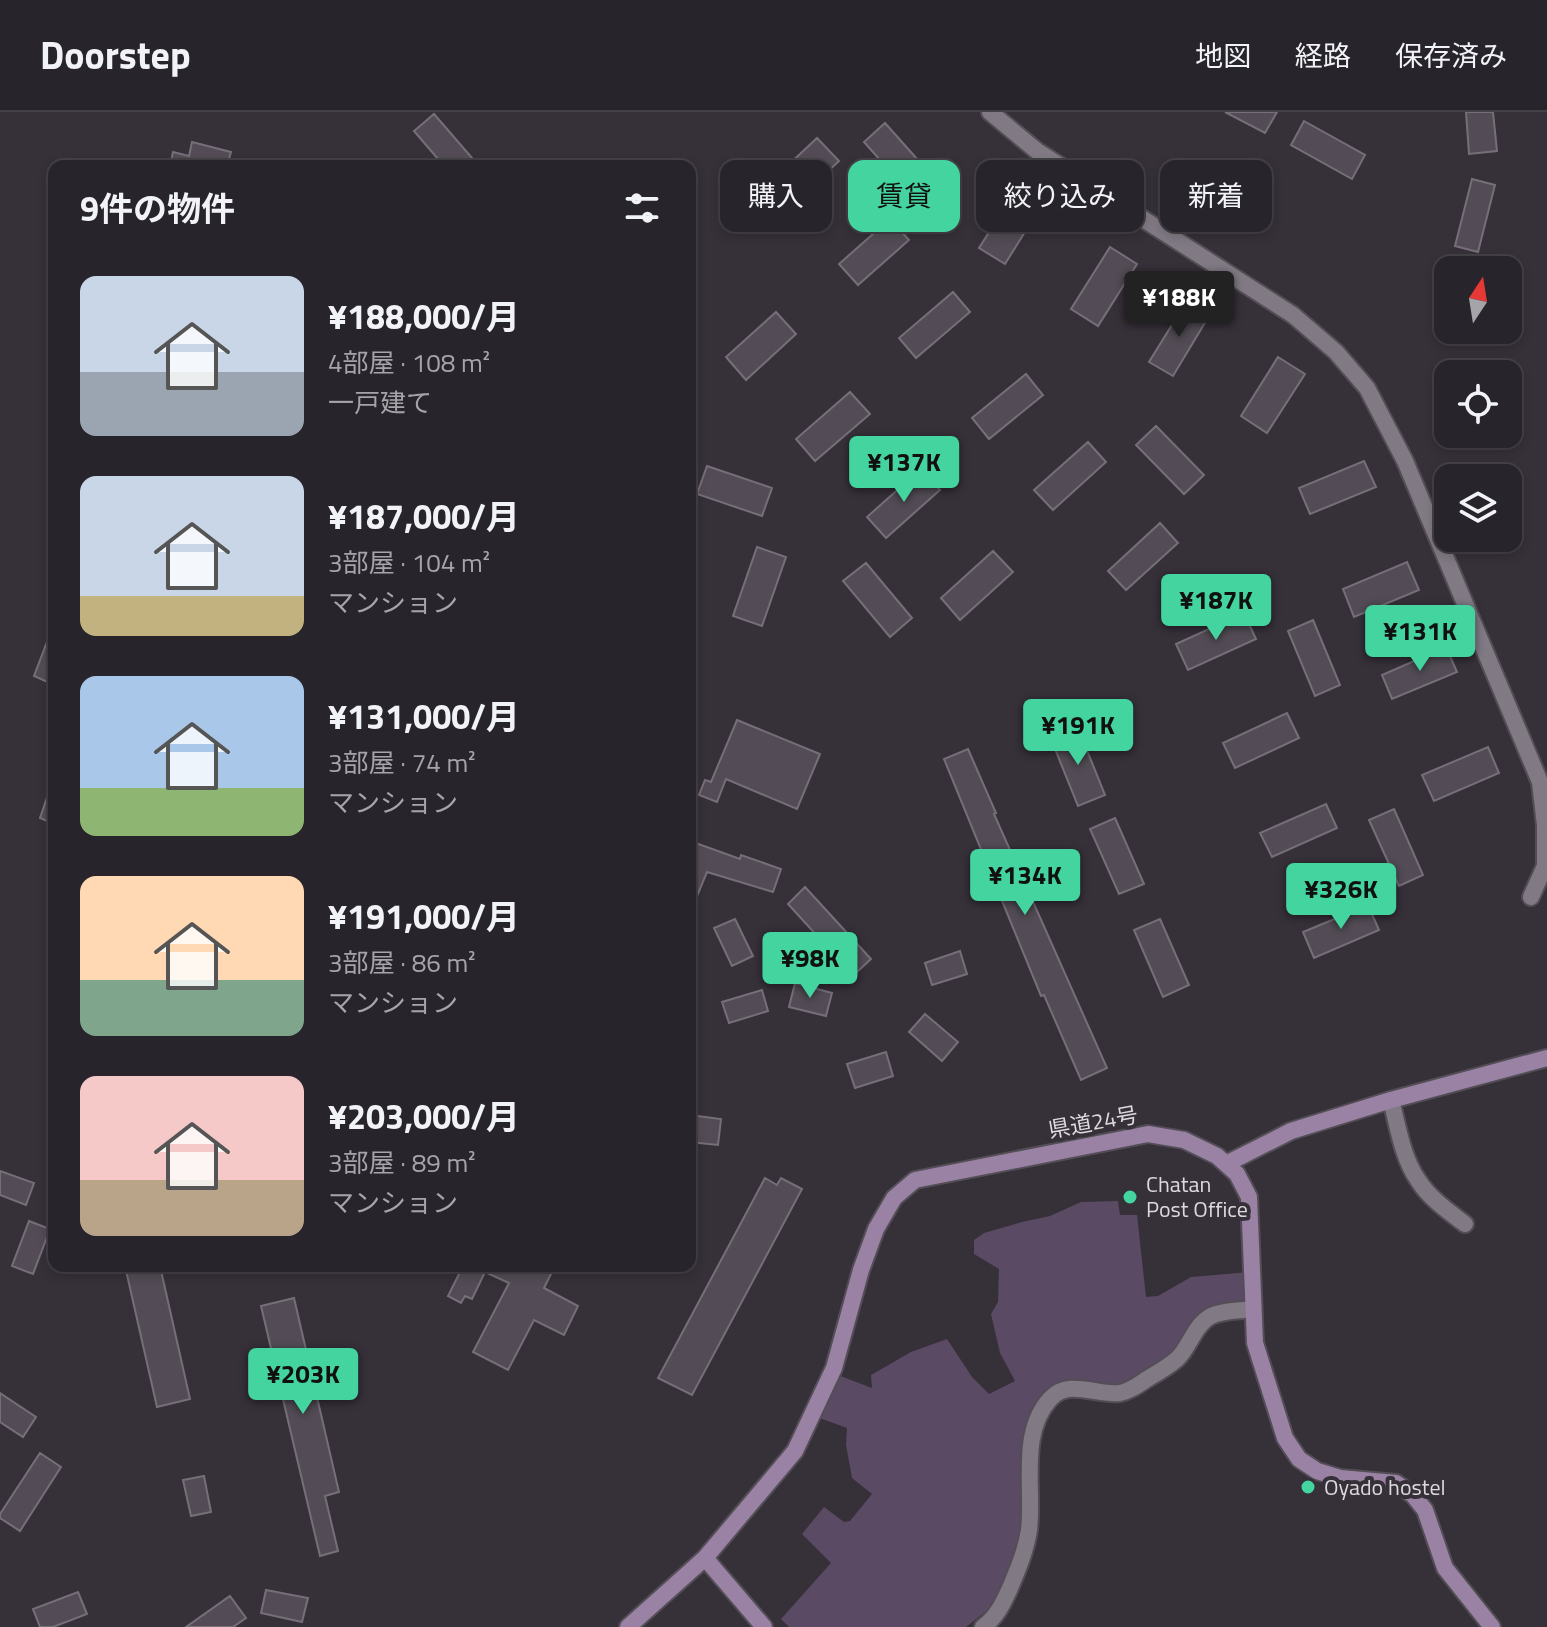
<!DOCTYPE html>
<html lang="ja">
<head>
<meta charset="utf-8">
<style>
	:root { --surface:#28242b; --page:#302c33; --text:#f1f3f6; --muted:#a5a4a9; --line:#444147; --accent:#43d4a0 }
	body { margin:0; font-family:"Titillium Web","Noto Sans JP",sans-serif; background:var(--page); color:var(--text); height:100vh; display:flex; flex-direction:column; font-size:30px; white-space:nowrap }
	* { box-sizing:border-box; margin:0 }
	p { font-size:26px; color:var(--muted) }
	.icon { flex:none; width:44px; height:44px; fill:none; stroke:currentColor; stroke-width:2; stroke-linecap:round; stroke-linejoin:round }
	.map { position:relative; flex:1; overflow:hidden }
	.drawer { position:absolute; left:48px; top:48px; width:648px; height:1112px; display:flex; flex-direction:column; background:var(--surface); border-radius:16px; box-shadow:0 4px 12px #0003,0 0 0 2px var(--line) }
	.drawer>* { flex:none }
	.banner { position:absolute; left:720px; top:48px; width:706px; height:72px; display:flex; gap:16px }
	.needle { width:52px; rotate:12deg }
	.buttons { position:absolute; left:1434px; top:144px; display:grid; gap:16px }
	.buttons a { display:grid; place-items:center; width:88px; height:88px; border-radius:16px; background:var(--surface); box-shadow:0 4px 12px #0003,0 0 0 2px var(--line); font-size:40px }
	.price { position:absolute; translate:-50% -68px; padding:0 18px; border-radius:8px; background:var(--accent); color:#111; font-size:26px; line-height:52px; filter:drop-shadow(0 2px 4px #0008) }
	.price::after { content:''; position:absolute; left:50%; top:48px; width:24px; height:18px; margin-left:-12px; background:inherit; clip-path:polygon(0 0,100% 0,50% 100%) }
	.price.on { background:#222; color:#fff }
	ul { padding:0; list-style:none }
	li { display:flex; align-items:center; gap:24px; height:200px; padding:0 32px }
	li span { display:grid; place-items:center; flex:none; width:224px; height:160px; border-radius:16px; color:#555 }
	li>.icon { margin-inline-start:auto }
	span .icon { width:96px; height:96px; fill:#fffc; stroke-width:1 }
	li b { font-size:34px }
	h2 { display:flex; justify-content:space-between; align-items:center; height:96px; padding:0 32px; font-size:34px }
	.chip { padding:0 28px; border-radius:16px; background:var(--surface); box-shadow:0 4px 12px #0003,0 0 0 2px var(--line); font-size:28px; line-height:72px }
	.chip.on { background:var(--accent); color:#111 }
	header { display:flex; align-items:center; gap:48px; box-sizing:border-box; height:112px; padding:0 40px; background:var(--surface); border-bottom:2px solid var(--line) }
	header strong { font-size:38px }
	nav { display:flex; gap:44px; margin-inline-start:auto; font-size:28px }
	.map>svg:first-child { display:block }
	.green { fill:#5b4a64 }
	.building { fill:#534c56; stroke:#766f7a; stroke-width:2 }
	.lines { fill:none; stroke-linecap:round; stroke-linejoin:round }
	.street-casing { stroke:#534e55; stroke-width:20 }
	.secondary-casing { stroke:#534e55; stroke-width:20 }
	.street { stroke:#817a85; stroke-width:16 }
	.secondary { stroke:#9a82a5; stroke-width:16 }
	.poi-dot { fill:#43d4a0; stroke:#363039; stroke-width:3 }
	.labels { text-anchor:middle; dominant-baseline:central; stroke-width:8; stroke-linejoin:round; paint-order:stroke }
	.street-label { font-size:22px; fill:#ddd9df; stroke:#363039 }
	.poi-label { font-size:22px; fill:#ddd9df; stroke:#363039; text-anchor:start }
</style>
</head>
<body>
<header>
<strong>Doorstep</strong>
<nav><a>地図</a><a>経路</a><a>保存済み</a></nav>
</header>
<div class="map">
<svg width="1547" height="1515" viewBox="0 0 1547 1515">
	<rect width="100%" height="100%" fill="#363039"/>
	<path class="green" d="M 1118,1089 L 1120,1103 L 1137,1103 L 1146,1185 L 1158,1184 L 1191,1165 L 1250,1160 L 1253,1198 L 1217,1202 L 1178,1245 L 1138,1273 L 1070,1277 L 1039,1305 L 1028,1417 L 994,1493 L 966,1515 L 789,1515 L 781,1507 L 831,1451 L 802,1422 L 824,1395 L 844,1410 L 850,1409 L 872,1382 L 852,1366 L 846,1333 L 847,1316 L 814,1304 L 835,1262 L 872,1276 L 871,1263 L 911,1240 L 947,1227 L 972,1265 L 989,1282 L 1015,1269 L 1000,1241 L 991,1202 L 998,1190 L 999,1157 L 974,1142 L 974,1128 L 984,1121 L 1022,1110 L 1050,1104 L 1081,1090 Z"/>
	<path class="building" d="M 1225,0 L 1277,0 L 1265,21 Z
		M 1466,0 L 1493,0 L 1497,39 L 1469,42 Z
		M 434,2 L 479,54 L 444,54 L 414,19 Z
		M 1304,9 L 1365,43 L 1352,67 L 1291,33 Z
		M 885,11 L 934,66 L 913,85 L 864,30 Z
		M 817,26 L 839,49 L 788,97 L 766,74 Z
		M 192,30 L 231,40 L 227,54 L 170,54 L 173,40 L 189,44 Z
		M 1472,67 L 1495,73 L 1478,140 L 1455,134 Z
		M 1018,75 L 1043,91 L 1005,152 L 979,136 Z
		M 890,107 L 909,128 L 858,173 L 839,152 Z
		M 1110,135 L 1137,152 L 1098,214 L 1071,197 Z
		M 953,180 L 970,200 L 916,246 L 899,226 Z
		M 1186,190 L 1209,204 L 1173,264 L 1149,250 Z
		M 776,200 L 796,222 L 746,268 L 726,245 Z
		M 1278,245 L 1305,262 L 1267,321 L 1241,304 Z
		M 1026,262 L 1043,283 L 989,327 L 972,306 Z
		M 850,280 L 870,302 L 815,349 L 796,327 Z
		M 1156,314 L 1204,363 L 1184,382 L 1136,333 Z
		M 1088,330 L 1106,350 L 1053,398 L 1034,378 Z
		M 1364,349 L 1376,375 L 1310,402 L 1299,376 Z
		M 707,354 L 772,376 L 762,404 L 697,382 Z
		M 921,357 L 940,378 L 886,426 L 867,405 Z
		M 1160,411 L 1178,431 L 1126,478 L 1108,459 Z
		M 757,435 L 786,445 L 762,514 L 733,504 Z
		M 993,439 L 1013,460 L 960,508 L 941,486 Z
		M 1407,450 L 1419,478 L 1354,505 L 1343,477 Z
		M 866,451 L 912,506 L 890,525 L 843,469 Z
		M 1244,501 L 1256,527 L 1188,558 L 1176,532 Z
		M 1313,508 L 1340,573 L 1315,584 L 1288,519 Z
		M 53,514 L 54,515 L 54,573 L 34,564 Z
		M 1446,535 L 1457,560 L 1392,587 L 1382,563 Z
		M 1287,601 L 1299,626 L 1235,656 L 1223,631 Z
		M 737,608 L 820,642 L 797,697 L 726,667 L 717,690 L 699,683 L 705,668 L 711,670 Z
		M 1078,616 L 1105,683 L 1078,694 L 1051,627 Z
		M 1488,635 L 1499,661 L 1434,689 L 1422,663 Z
		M 968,637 L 996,701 L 994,702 L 1107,956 L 1081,968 L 1044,883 L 1041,884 L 944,647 Z
		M 52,671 L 54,671 L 54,712 L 40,706 Z
		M 1326,692 L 1337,716 L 1272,745 L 1260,721 Z
		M 1394,697 L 1423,763 L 1399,774 L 1369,708 Z
		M 1115,706 L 1144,772 L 1119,782 L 1090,717 Z
		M 690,729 L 740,747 L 741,743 L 781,757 L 773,780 L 707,760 L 690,801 Z
		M 805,775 L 871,847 L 856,861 L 851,861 L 788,792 Z
		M 1368,793 L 1379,818 L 1314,846 L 1303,820 Z
		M 735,807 L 753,844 L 732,854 L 714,816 Z
		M 1160,807 L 1189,873 L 1163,885 L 1134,818 Z
		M 960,839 L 967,862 L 932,873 L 925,851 Z
		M 795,871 L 832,881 L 826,904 L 789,895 Z
		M 762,878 L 768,899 L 729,911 L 722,890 Z
		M 925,902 L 958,930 L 942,949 L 909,920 Z
		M 886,940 L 893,964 L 855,976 L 847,952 Z
		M 690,1003 L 721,1007 L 718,1033 L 690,1030 Z
		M 0,1059 L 34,1071 L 26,1093 L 0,1083 Z
		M 765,1066 L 777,1073 L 781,1066 L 802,1077 L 692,1283 L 658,1266 Z
		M 29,1109 L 50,1117 L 33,1162 L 12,1154 Z
		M 125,1154 L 160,1154 L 190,1287 L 157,1295 Z
		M 463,1154 L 555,1154 L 544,1176 L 578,1194 L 564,1223 L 534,1208 L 508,1258 L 473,1240 L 509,1171 L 485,1160 L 472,1187 L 465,1184 L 461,1191 L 448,1184 Z
		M 294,1186 L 339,1380 L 325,1384 L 338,1439 L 320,1444 L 261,1194 Z
		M 0,1281 L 36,1305 L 23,1325 L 0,1310 Z
		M 40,1341 L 61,1355 L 20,1419 L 0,1406 L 0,1402 Z
		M 204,1364 L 211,1400 L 191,1404 L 183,1368 Z
		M 266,1478 L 308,1486 L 302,1510 L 261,1501 Z
		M 78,1480 L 87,1502 L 53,1515 L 40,1515 L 33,1497 Z
		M 230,1484 L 246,1506 L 233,1515 L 186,1515 Z"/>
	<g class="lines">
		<defs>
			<path id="street" d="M 990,0 L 1037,39 L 1293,203 L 1336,240 L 1367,276 L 1405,349 L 1540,670 L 1545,713 L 1545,754 L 1531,785
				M 1391,988 C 1398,1014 1402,1045 1418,1068 C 1429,1086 1448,1099 1465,1112
				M 983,1515 C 997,1505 1003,1491 1010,1476 C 1018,1457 1026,1438 1029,1418 C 1034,1377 1019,1321 1050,1287 C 1069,1266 1096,1284 1120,1281 C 1130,1279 1138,1273 1147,1267 C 1157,1261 1168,1255 1177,1247 C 1190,1235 1194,1213 1211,1204 C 1223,1198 1240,1199 1253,1197"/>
			<path id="secondary" d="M 1226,1052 L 1291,1019 L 1391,988 L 1547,946
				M 705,1446 L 764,1515
				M 628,1515 L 705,1446 L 795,1339 L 834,1256 L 861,1158 L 876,1117 L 894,1086 L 915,1068 L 1148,1022 L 1184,1028 L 1217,1044 L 1237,1062 L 1249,1085 L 1255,1231 L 1285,1326 L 1299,1347 L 1317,1359 L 1340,1366 L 1396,1371 L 1413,1383 L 1425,1398 L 1445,1456 L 1492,1515"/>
		</defs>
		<use href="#street" class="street-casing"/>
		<use href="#secondary" class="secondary-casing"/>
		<use href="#street" class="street"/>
		<use href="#secondary" class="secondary"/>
	</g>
	<g class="poi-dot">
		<circle cx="1130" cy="1085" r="8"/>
		<circle cx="1308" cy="1375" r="8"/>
	</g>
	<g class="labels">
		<g class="street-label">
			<text transform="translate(1093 1010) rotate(-10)">県道24号</text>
		</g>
		<g class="poi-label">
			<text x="1146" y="1072">Chatan<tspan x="1146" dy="25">Post Office</tspan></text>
			<text x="1324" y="1375">Oyado hostel</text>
		</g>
	</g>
</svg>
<div class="buttons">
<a><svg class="needle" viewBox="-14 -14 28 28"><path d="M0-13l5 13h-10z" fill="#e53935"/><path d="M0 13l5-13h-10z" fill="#a5a4a9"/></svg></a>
<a><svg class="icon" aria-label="locate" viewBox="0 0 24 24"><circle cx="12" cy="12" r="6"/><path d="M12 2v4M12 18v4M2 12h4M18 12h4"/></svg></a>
<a><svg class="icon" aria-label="layers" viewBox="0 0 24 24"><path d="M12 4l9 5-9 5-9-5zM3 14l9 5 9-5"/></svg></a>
</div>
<b class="price on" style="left:1179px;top:227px">¥188K</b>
<b class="price" style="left:904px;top:392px">¥137K</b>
<b class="price" style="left:1216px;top:530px">¥187K</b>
<b class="price" style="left:1420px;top:561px">¥131K</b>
<b class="price" style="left:1078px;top:655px">¥191K</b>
<b class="price" style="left:1025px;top:805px">¥134K</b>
<b class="price" style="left:1341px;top:819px">¥326K</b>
<b class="price" style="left:810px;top:888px">¥98K</b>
<b class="price" style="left:303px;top:1304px">¥203K</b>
<div class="banner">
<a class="chip">購入</a>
<a class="chip on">賃貸</a>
<a class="chip">絞り込み</a>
<a class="chip">新着</a>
</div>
<section class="drawer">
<h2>9件の物件<svg class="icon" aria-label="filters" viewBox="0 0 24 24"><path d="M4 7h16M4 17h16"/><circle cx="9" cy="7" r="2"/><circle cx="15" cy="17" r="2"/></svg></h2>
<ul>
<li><span style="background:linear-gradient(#c9d6e8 60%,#9aa5b1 0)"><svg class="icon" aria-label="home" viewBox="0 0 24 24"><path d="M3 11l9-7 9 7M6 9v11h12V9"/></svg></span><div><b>¥188,000/月</b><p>4部屋 · 108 m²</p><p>一戸建て</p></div></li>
<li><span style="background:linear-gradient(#c9d6e8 75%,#c2b280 0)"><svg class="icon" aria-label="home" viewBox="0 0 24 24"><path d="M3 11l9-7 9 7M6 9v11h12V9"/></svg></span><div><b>¥187,000/月</b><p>3部屋 · 104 m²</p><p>マンション</p></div></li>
<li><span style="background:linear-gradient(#a9c7e8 70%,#8fb573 0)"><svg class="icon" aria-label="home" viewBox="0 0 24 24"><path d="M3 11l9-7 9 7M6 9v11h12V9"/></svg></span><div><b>¥131,000/月</b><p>3部屋 · 74 m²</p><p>マンション</p></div></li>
<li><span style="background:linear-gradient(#ffd9b3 65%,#7fa58c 0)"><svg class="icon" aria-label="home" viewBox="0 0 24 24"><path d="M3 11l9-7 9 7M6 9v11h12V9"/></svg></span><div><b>¥191,000/月</b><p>3部屋 · 86 m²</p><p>マンション</p></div></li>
<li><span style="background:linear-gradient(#f6c9c9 65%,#b9a48a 0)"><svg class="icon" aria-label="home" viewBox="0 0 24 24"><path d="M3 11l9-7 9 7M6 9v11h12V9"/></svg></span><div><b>¥203,000/月</b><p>3部屋 · 89 m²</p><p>マンション</p></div></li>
</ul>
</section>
</div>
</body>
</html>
